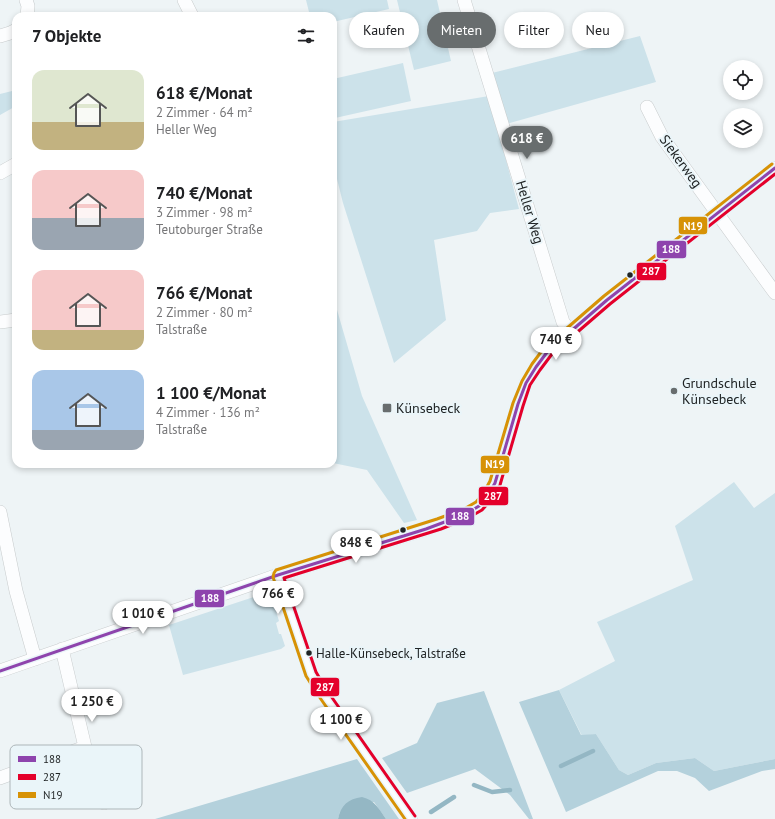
<!DOCTYPE html>
<html lang="de">
<head>
<meta charset="utf-8">
<style>
	:root { --surface:#fff; --page:#f6f6f6; --text:#202124; --muted:#757577; --accent:#686d6e }
	body { margin:0; font-family:"PT Sans",sans-serif; background:var(--page); color:var(--text); height:100vh; display:flex; flex-direction:column; font-size:15px; white-space:nowrap }
	* { box-sizing:border-box; margin:0 }
	p { font-size:13px; color:var(--muted) }
	.icon { flex:none; width:22px; height:22px; fill:none; stroke:currentColor; stroke-width:2; stroke-linecap:round; stroke-linejoin:round }
	.map { position:relative; flex:1; overflow:hidden }
	.details { position:absolute; left:12px; top:12px; width:325px; height:456px; display:flex; flex-direction:column; background:var(--surface); border-radius:12px; box-shadow:0 2px 6px #0003 }
	.details>* { flex:none }
	.banner { position:absolute; left:349px; top:12px; width:366px; height:36px; display:flex; gap:8px }
	.fabs { position:absolute; left:723px; top:60px; display:grid; gap:8px }
	.fabs a { display:grid; place-items:center; width:40px; height:40px; border-radius:50%; background:var(--surface); box-shadow:0 2px 6px #0003; font-size:20px }
	.price { position:absolute; translate:-50% -34px; padding:0 9px; border-radius:14px; background:#fff; color:#222; font-size:13px; line-height:26px; filter:drop-shadow(0 1px 2px #0008) }
	.price::after { content:''; position:absolute; left:50%; top:24px; width:12px; height:9px; margin-left:-6px; background:inherit; clip-path:polygon(0 0,100% 0,50% 100%) }
	.price.selected { background:var(--accent); color:#fff }
	ul { padding:0; list-style:none }
	li { display:flex; align-items:center; gap:12px; height:100px; padding:0 20px }
	li span { display:grid; place-items:center; flex:none; width:112px; height:80px; border-radius:12px; color:#555 }
	li>.icon { margin-inline-start:auto }
	span .icon { width:48px; height:48px; fill:#fffc; stroke-width:1 }
	li b { font-size:17px }
	h2 { display:flex; justify-content:space-between; align-items:center; height:48px; padding:0 20px; font-size:17px }
	.chip { padding:0 14px; border-radius:18px; background:var(--surface); box-shadow:0 2px 6px #0003; font-size:14px; line-height:36px }
	.chip.selected { background:var(--accent); color:#fff }
	.map>svg:first-child { display:block }
	.green { fill:#cce2ea }
	.forest { fill:#b4d1dc }
	.water { fill:#94b7c4 }
	.lines { fill:none; stroke-linecap:round; stroke-linejoin:round }
	.stream { stroke:#94b7c4; stroke-width:4.5 }
	.street-casing { stroke:#c8cccd; stroke-width:14 }
	.street { stroke:#fcfdfe; stroke-width:13 }
	.bus-1-casing { stroke:#eaf5f9; stroke-width:6 }
	.bus-2-casing { stroke:#eaf5f9; stroke-width:6 }
	.bus-3-casing { stroke:#eaf5f9; stroke-width:6 }
	.bus-1 { stroke:#8e44ad; stroke-width:3 }
	.bus-2 { stroke:#e4002b; stroke-width:3 }
	.bus-3 { stroke:#d79206; stroke-width:3 }
	.bus-dot { fill:#202425; stroke:#eaf5f9; stroke-width:1.5 }
	.poi-dot { fill:#686d6e; stroke:#eaf5f9; stroke-width:1.5 }
	.labels { text-anchor:middle; dominant-baseline:central; stroke-width:4; stroke-linejoin:round; paint-order:stroke }
	.bus-label { font-size:13px; fill:#202425; stroke:#eaf5f9; text-anchor:start }
	.street-label { font-size:14px; fill:#202425; stroke:#eaf5f9 }
	.poi-label { font-size:14px; fill:#202425; stroke:#eaf5f9; text-anchor:start }
	.key { fill:#eaf5f9; stroke:#adb6b9; stroke-width:1 }
	.key-label { font-size:11px; fill:#202425 }
	.line-badge { stroke:#eaf5f9; stroke-width:1.5 }
	.badge-label { font-size:11px; text-anchor:middle; font-weight:bold; fill:#fff }
</style>
</head>
<body>
<div class="map">
<svg width="775" height="819" viewBox="0 0 775 819">
	<rect width="100%" height="100%" fill="#eef4f6"/>
	<path class="green" d="M 306,0 L 387,0 L 389,9 L 333,22 L 333,16 L 310,16 Z
		M 397,0 L 437,0 L 451,61 L 414,70 Z
		M 640,36 L 656,82 L 506,124 L 492,73 Z
		M 403,63 L 411,101 L 335,118 L 333,109 L 333,79 Z
		M 16,90 L 16,106 L 0,115 L 0,94 Z
		M 489,96 L 519,209 L 490,213 L 477,231 L 434,240 L 446,320 L 394,363 L 343,203 L 333,163 L 333,122 Z
		M 333,296 L 362,396 L 417,520 L 404,523 L 367,470 L 333,463 Z
		M 734,482 L 754,508 L 775,493 L 775,759 L 714,771 L 695,758 L 656,763 L 628,775 L 619,770 L 596,734 L 582,736 L 559,690 L 615,661 L 597,622 L 693,580 L 675,526 Z
		M 263,594 L 272,598 L 279,621 L 276,623 L 279,634 L 281,634 L 285,646 L 281,649 L 183,675 L 169,625 Z"/>
	<path class="forest" d="M 559,690 L 581,735 L 596,734 L 619,770 L 628,775 L 656,763 L 695,758 L 714,771 L 775,759 L 775,769 L 762,771 L 709,791 L 695,778 L 677,771 L 658,771 L 566,812 L 519,702 Z
		M 484,691 L 533,819 L 529,819 L 510,795 L 475,769 L 407,793 L 382,758 L 417,743 L 437,703 Z
		M 357,759 L 399,819 L 386,819 L 374,802 L 340,812 L 338,819 L 155,819 Z"/>
	<path class="water" d="M 362,797 C 375,800 379,809 386,819 L 338,819 C 341,805 348,799 362,797 Z"/>
	<g class="lines">
		<path class="stream" d="M 561,766 L 593,751
			M 474,785 L 492,792 L 510,790
			M 431,812 L 454,797"/>
		<defs>
			<path id="street" d="M 26,0 L 28,6 L 27,16
				M 184,0 L 192,16
				M 464,0 L 563,322 L 570,331
				M 0,36 L 10,33 L 16,30
				M 647,107 L 662,137 L 775,293
				M 0,173 L 16,164
				M 0,322 L 16,320
				M 0,512 L 16,591 L 35,659
				M 278,575 L 311,674 L 322,692 L 411,819
				M 62,649 L 85,747 L 104,803
				M 0,671 L 278,575 L 426,529 L 466,514 L 479,506 L 487,497 L 495,483 L 499,471 L 507,440 L 518,404 L 526,383 L 536,367 L 548,351 L 607,300 L 775,168
				M 0,778 L 85,747"/>
		</defs>
		<use href="#street" class="street-casing"/>
		<use href="#street" class="street"/>
		<defs>
			<path id="bus-1" d="M 0,671 L 278,575 L 426,529 L 466,514 L 479,506 L 487,497 L 495,483 L 518,404 L 526,383 L 536,367 L 548,351 L 607,300 L 775,168"/>
			<path id="bus-2" d="M 415,816 L 326,689 L 316,672 L 284,578 L 441,529 L 468,518 L 482,510 L 491,500 L 500,485 L 523,406 L 530,385 L 540,370 L 552,354 L 610,304 L 775,174"/>
			<path id="bus-3" d="M 405,819 L 318,695 L 306,676 L 273,577 L 274,573 L 276,570 L 437,519 L 464,509 L 476,502 L 483,494 L 490,481 L 513,403 L 522,381 L 532,364 L 544,348 L 604,296 L 772,164"/>
		</defs>
		<use href="#bus-1" class="bus-1-casing"/>
		<use href="#bus-2" class="bus-2-casing"/>
		<use href="#bus-3" class="bus-3-casing"/>
		<use href="#bus-1" class="bus-1"/>
		<use href="#bus-2" class="bus-2"/>
		<use href="#bus-3" class="bus-3"/>
	</g>
	<g class="bus-dot">
		<circle cx="630" cy="275" r="3.5"/>
		<circle cx="403" cy="530" r="3.5"/>
		<circle cx="309" cy="653" r="3.5"/>
	</g>
	<g class="poi-dot">
		<circle cx="674" cy="391" r="4"/>
		<rect x="382" y="403" width="10" height="10" rx="2"/>
	</g>
	<g class="labels">
		<g class="bus-label">
			<text x="316" y="653">Halle-Künsebeck, Talstraße</text>
		</g>
		<g class="street-label">
			<text transform="translate(681 161) rotate(54)">Siekerweg</text>
			<text transform="translate(530 212) rotate(73)">Heller Weg</text>
		</g>
		<g class="poi-label">
			<text x="682" y="383">Grundschule<tspan x="682" dy="16">Künsebeck</tspan></text>
			<text x="396" y="408">Künsebeck</text>
		</g>
	</g>
	<rect x="10" y="745" width="132" height="64" rx="6" class="key"/>
	<rect x="18" y="756" width="18" height="6" fill="#8e44ad"/>
	<rect x="18" y="774" width="18" height="6" fill="#e4002b"/>
	<rect x="18" y="792" width="18" height="6" fill="#d79206"/>
	<g class="key-label">
		<text x="43" y="763">188</text>
		<text x="43" y="781">287</text>
		<text x="43" y="799">N19</text>
	</g>
	<g class="line-badge">
		<rect x="678" y="216" width="30" height="19" rx="4" fill="#d79206"/>
		<rect x="656" y="240" width="31" height="19" rx="4" fill="#8e44ad"/>
		<rect x="636" y="262" width="31" height="19" rx="4" fill="#e4002b"/>
		<rect x="480" y="455" width="30" height="19" rx="4" fill="#d79206"/>
		<rect x="478" y="486" width="31" height="20" rx="4" fill="#e4002b"/>
		<rect x="445" y="507" width="30" height="19" rx="4" fill="#8e44ad"/>
		<rect x="194" y="589" width="31" height="19" rx="4" fill="#8e44ad"/>
		<rect x="310" y="677" width="30" height="20" rx="4" fill="#e4002b"/>
	</g>
	<g class="badge-label">
		<text x="693" y="230">N19</text>
		<text x="671" y="253">188</text>
		<text x="651" y="275">287</text>
		<text x="495" y="468">N19</text>
		<text x="493" y="500">287</text>
		<text x="460" y="520">188</text>
		<text x="210" y="602">188</text>
		<text x="325" y="691">287</text>
	</g>
</svg>
<div class="fabs">
<a><svg class="icon" aria-label="locate" viewBox="0 0 24 24"><circle cx="12" cy="12" r="6"/><path d="M12 2v4M12 18v4M2 12h4M18 12h4"/></svg></a>
<a><svg class="icon" aria-label="layers" viewBox="0 0 24 24"><path d="M12 4l9 5-9 5-9-5zM3 14l9 5 9-5"/></svg></a>
</div>
<b class="price selected" style="left:527px;top:160px">618 €</b>
<b class="price" style="left:556px;top:361px">740 €</b>
<b class="price" style="left:356px;top:564px">848 €</b>
<b class="price" style="left:278px;top:615px">766 €</b>
<b class="price" style="left:143px;top:635px">1 010 €</b>
<b class="price" style="left:92px;top:723px">1 250 €</b>
<b class="price" style="left:341px;top:741px">1 100 €</b>
<div class="banner">
<a class="chip">Kaufen</a>
<a class="chip selected">Mieten</a>
<a class="chip">Filter</a>
<a class="chip">Neu</a>
</div>
<section class="details">
<h2>7 Objekte<svg class="icon" aria-label="filters" viewBox="0 0 24 24"><path d="M4 7h16M4 17h16"/><circle cx="9" cy="7" r="2"/><circle cx="15" cy="17" r="2"/></svg></h2>
<ul>
<li><span style="background:linear-gradient(#dfe7d0 65%,#c2b280 0)"><svg class="icon" aria-label="home" viewBox="0 0 24 24"><path d="M3 11l9-7 9 7M6 9v11h12V9"/></svg></span><div><b>618 €/Monat</b><p>2 Zimmer · 64 m²</p><p>Heller Weg</p></div></li>
<li><span style="background:linear-gradient(#f6c9c9 60%,#9aa5b1 0)"><svg class="icon" aria-label="home" viewBox="0 0 24 24"><path d="M3 11l9-7 9 7M6 9v11h12V9"/></svg></span><div><b>740 €/Monat</b><p>3 Zimmer · 98 m²</p><p>Teutoburger Straße</p></div></li>
<li><span style="background:linear-gradient(#f6c9c9 75%,#c2b280 0)"><svg class="icon" aria-label="home" viewBox="0 0 24 24"><path d="M3 11l9-7 9 7M6 9v11h12V9"/></svg></span><div><b>766 €/Monat</b><p>2 Zimmer · 80 m²</p><p>Talstraße</p></div></li>
<li><span style="background:linear-gradient(#a9c7e8 75%,#9aa5b1 0)"><svg class="icon" aria-label="home" viewBox="0 0 24 24"><path d="M3 11l9-7 9 7M6 9v11h12V9"/></svg></span><div><b>1 100 €/Monat</b><p>4 Zimmer · 136 m²</p><p>Talstraße</p></div></li>
</ul>
</section>
</div>
</body>
</html>
